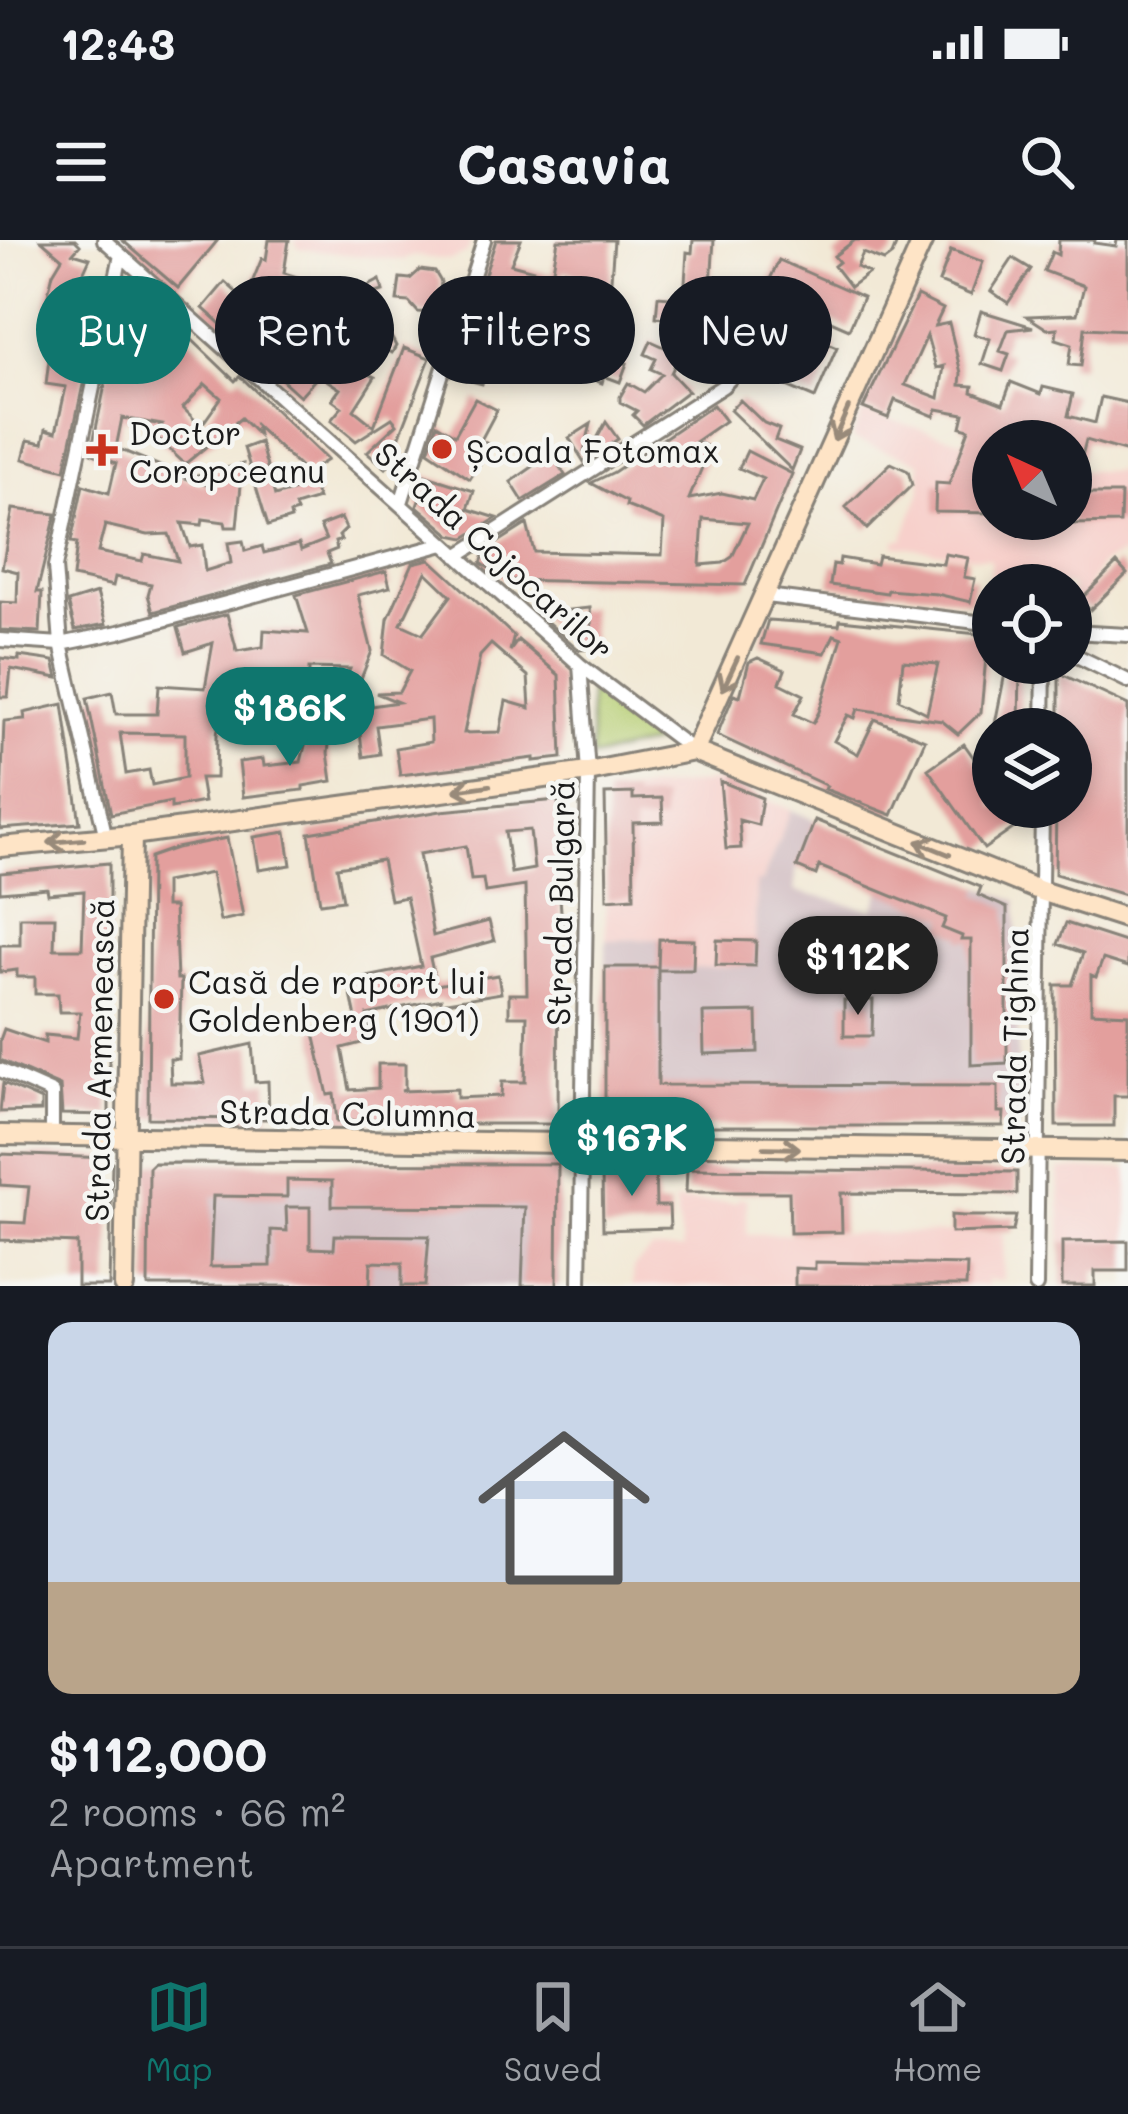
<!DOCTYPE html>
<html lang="en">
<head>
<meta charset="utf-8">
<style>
	:root { --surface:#171b24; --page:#20242c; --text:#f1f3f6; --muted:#9ea1a6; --line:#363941; --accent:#0f766e }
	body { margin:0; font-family:Mali,sans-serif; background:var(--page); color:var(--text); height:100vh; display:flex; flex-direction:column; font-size:45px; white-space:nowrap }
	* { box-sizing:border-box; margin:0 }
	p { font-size:39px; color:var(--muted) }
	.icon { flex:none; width:66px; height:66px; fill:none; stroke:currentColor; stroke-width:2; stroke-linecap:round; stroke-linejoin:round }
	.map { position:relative; height:1046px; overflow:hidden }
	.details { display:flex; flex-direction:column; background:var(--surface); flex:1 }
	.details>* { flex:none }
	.top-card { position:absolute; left:36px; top:36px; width:1056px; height:108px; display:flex; gap:24px }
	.needle { width:78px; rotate:316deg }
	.controls { position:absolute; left:972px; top:180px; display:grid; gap:24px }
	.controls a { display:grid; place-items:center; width:120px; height:120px; border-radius:50%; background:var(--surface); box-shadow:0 6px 18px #0003; font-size:60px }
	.price { position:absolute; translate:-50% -102px; padding:0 27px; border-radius:42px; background:var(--accent); color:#fff; font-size:39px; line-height:78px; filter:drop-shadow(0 3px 6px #0008) }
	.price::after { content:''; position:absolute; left:50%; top:72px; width:36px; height:27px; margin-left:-18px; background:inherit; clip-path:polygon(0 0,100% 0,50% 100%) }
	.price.selected { background:#222; color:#fff }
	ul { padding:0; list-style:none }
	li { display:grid; align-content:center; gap:24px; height:636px; padding:0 48px }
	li+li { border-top:3px solid var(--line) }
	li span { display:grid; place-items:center; height:372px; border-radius:24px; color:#555 }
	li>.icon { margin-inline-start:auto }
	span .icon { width:216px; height:216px; fill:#fffc; stroke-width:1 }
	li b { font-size:51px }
	.pill { padding:0 42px; border-radius:54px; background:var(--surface); box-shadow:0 6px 18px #0003; font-size:42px; line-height:108px }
	.pill.selected { background:var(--accent); color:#fff }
	.status { display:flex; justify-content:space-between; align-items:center; height:84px; padding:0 60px; background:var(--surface); direction:ltr }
	.status svg { height:33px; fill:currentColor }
	header { display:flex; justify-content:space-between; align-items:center; height:156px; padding:0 48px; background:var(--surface); font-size:54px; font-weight:700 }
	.menu { display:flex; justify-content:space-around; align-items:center; height:168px; border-top:3px solid var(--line); background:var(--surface); font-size:33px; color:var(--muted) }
	.menu a { display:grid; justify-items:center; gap:6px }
	.menu .selected { color:var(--accent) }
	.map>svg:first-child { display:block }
	.built { fill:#f7d0cb }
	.industrial { fill:#d2bec2 }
	.green { fill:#b7ce73; stroke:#6a7548; stroke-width:3 }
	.building { fill:#e39f9d; fill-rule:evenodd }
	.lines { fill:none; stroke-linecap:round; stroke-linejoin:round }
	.street-casing { stroke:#878279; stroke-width:18 }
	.secondary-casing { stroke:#878279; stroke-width:24 }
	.street { stroke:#fff; stroke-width:12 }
	.secondary { stroke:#fee4c6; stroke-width:18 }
	.oneway { stroke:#988a7a }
	.poi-dot { fill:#c8321e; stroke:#f6f6f2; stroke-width:4.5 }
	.labels { text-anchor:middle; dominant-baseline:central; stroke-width:9; stroke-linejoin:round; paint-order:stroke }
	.poi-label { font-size:33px; fill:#1c1c1c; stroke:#f6f6f2; text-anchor:start }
	.street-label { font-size:33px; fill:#1c1c1c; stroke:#f6f6f2 }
</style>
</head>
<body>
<div class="status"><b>12:43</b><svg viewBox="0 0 49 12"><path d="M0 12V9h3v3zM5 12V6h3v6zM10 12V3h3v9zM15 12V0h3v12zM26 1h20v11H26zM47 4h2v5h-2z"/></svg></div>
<header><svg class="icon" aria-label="menu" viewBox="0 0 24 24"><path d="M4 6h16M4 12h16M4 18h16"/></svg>Casavia<svg class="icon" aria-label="search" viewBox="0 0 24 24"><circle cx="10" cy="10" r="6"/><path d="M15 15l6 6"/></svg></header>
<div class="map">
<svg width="1128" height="1046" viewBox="0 0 1128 1046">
	<rect width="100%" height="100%" fill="#f6f6f2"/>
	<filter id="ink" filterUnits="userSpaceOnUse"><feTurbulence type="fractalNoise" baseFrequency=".00833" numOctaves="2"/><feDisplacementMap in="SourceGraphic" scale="24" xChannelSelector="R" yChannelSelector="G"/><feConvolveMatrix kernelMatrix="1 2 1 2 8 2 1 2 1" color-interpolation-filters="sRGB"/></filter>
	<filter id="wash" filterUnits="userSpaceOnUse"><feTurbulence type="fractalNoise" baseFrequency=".004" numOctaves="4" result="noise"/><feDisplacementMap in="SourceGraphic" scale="48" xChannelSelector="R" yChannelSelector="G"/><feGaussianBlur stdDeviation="2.7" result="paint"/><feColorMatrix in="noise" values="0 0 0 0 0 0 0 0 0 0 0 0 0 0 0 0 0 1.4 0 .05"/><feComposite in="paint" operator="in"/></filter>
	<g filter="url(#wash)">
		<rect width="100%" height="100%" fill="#f2e9d6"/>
		<path class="built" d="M 294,0 L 471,0 L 467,13 L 450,20 L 413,16 L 403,20 L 299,9 Z
			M 863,172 L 963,201 L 958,225 L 993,230 L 993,279 L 1071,279 L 1071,231 L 1128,231 L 1128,312 L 1101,324 L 1090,343 L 1083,372 L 1071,371 L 1071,345 L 993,345 L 993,365 L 986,365 L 991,319 L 895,305 L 896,299 L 903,299 L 921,251 L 920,222 L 852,199 Z
			M 720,541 L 791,570 L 761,643 L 756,644 L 755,726 L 658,730 L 659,699 L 606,700 L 605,554 Z
			M 1059,929 L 1128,929 L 1128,1001 L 1062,1002 Z
			M 738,958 L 747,958 L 747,994 L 1004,993 L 1003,1041 L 987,1040 L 987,1046 L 633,1046 L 633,1028 L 651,1010 L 683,1010 L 674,962 L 737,962 Z"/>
		<path class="industrial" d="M 791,570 L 815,580 L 797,627 L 794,651 L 873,670 L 896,613 L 1017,661 L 1018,886 L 605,886 L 606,700 L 659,699 L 659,730 L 755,726 L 756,643 L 762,642 Z
			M 214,924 L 559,926 L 559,1046 L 159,1046 Z"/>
		<path class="green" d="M 594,448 L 654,501 L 655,503 L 591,518 L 589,451 Z"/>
		<g id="blocks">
			<path class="building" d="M 41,0 L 75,0 L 80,5 L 73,13 L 90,18 L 79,42 L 103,49 L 85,121 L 88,121 L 65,230 L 23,219 L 28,200 L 43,203 L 46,189 L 56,192 L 66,147 L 46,144 L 55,70 L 45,67 L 53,33 L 62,18 Z
				M 122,0 L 218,0 L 178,48 Z
				M 269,0 L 289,0 L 284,33 L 324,45 L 321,55 L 346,62 L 336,97 L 341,100 L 331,116 L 375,137 L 354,170 L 374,186 L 404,108 L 430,118 L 397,203 L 403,207 L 386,228 L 367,212 L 397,184 L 392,178 L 356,201 L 331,180 L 342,167 L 332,160 L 340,149 L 319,135 L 300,156 L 203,68 L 225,42 L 245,60 L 262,18 L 266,20 Z
				M 496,0 L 521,0 L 511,24 L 552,35 L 558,0 L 614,0 L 608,79 L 611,80 L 601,113 L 627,123 L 620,142 L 604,136 L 602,143 L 560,128 L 580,78 L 586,37 L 564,30 L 535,117 L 494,104 L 482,144 L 452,136 Z
				M 693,0 L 714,0 L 709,74 L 715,61 L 728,62 L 726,84 L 656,77 L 658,56 L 684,58 L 687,12 L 692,13 Z
				M 855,0 L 898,0 L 892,15 L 884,21 L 863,13 L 857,27 L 869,33 L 850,47 L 834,26 L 839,22 L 834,16 Z
				M 1059,0 L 1095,0 L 1094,3 L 1116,6 L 1117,0 L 1128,0 L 1128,90 L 1085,88 L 1081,126 L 1069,125 L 1072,104 L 1056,99 L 1057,88 L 1047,89 L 1027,76 L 1077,74 L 1084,46 L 1044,31 L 1052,12 L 1058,15 Z
				M 951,10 L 983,22 L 971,55 L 939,42 Z
				M 1013,18 L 1031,29 L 1008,63 L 991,51 Z
				M 779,20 L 863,57 L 849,89 L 764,52 Z
				M 420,30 L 435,32 L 441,42 L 438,65 L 431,73 L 418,72 L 409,62 L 397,61 L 400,38 L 410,39 Z
				M 380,40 L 383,51 L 369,55 L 396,106 L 392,113 L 369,105 L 372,96 L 349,56 Z
				M 132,46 L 182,85 L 180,88 L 235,141 L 240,136 L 327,220 L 306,233 L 256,186 L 258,195 L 241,178 L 185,224 L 153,194 L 162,185 L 122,178 L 116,208 L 175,232 L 173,234 L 207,245 L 197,235 L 243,224 L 237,287 L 226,287 L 225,282 L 203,279 L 202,285 L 182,283 L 190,307 L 202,305 L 205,331 L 231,323 L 228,303 L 243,301 L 245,311 L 262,306 L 264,313 L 299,304 L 301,310 L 326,300 L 320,286 L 341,278 L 346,289 L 339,296 L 341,300 L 335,302 L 337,309 L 327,313 L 331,324 L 153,372 L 148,355 L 151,344 L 115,337 L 113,346 L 73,337 L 77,303 L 71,302 L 83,245 L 109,253 L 116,223 L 91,213 L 125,48 ZM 205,144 L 221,158 L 201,186 L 183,168 ZM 105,285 L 148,295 L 169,294 L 178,321 L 144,314 L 142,321 L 98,312 Z
				M 917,56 L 943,69 L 935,86 L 949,83 L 961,133 L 960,145 L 973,146 L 972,152 L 1003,164 L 1011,142 L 1041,154 L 1043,147 L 1073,154 L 1068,176 L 1095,183 L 1101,157 L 1128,163 L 1128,212 L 1086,200 L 1081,220 L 1071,218 L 1071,201 L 993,201 L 993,273 L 935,272 L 936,243 L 949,244 L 969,189 L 961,187 L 964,174 L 937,169 L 934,176 L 895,160 L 888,178 L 863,168 ZM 927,96 L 936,128 L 944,126 L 939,158 L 905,145 Z
				M 981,71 L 1033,87 L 1008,90 L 1000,111 L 1009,114 L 1003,131 L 982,124 L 990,99 L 974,94 Z
				M 805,94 L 837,107 L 815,158 L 784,145 Z
				M 651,101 L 680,114 L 671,133 L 688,151 L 643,185 L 633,175 L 637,171 L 620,162 L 620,157 L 628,143 L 644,152 L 662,134 L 651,129 L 656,119 L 645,114 Z
				M 475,159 L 497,170 L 481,200 L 491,206 L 470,239 L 428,211 L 437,184 L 455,195 Z
				M 740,160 L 764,183 L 779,189 L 775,200 L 800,210 L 792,230 L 730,170 Z
				M 713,165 L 725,181 L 696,201 L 710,208 L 689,259 L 722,253 L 753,260 L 763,239 L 739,228 L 747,211 L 792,234 L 745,345 L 507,340 L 481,323 L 486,310 L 527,284 L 534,312 L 662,315 L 664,281 L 626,266 L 627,262 L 591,243 L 614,232 ZM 703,279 L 748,283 L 732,317 L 723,323 L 700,325 Z
				M 606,182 L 618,199 L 584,222 L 569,198 L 591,184 L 584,212 L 588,215 Z
				M 260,202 L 275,256 L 313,245 L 318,259 L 295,266 L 297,272 L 290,274 L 291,279 L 268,286 L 244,208 Z
				M 551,214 L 565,235 L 523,261 L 511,242 Z
				M 891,223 L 908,231 L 912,245 L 867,289 L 846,267 Z
				M 421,234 L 474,251 L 468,269 L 497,278 L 465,298 L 451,295 L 417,266 L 422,253 L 416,251 Z
				M 1071,254 L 1121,254 L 1120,283 L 1071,284 Z
				M 13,269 L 56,274 L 37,352 L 42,352 L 40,392 L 0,390 L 0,362 L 17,363 L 18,332 L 2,328 Z
				M 945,314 L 968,318 L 964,337 L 975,339 L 970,362 L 937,354 L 888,350 L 887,353 L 830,345 L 833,324 L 839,325 L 840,318 L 876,324 L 878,316 L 943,324 Z
				M 430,319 L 514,396 L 510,411 L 518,400 L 559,435 L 562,518 L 534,521 L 534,518 L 400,535 L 396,508 L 431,502 L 430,479 L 376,486 L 380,514 L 363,517 L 357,468 L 398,462 L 376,453 L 399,452 L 410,431 L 384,415 L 388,379 L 413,323 ZM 426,332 L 451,356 L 423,394 L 401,384 ZM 491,404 L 528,436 L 530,468 L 506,461 L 500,492 L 464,493 L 480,416 Z
				M 1117,323 L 1127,334 L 1090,370 L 1080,360 Z
				M 386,331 L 390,347 L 358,355 L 372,411 L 358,446 L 345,441 L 350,429 L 309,428 L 308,478 L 274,470 L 274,475 L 222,466 L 217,494 L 216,538 L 200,538 L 204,562 L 171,568 L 171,562 L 111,574 L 87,458 L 112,452 L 116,474 L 157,474 L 159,445 L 205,448 L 213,403 L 185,412 L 178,387 L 227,374 L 237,411 L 263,407 L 264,390 L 308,393 L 296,355 ZM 120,493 L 185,494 L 185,538 L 152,545 L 149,530 L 126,534 Z
				M 97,353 L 106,384 L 75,390 L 68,362 Z
				M 545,364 L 570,384 L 569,370 L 590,368 L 593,409 L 579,410 L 538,374 Z
				M 768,380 L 839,385 L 840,380 L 988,395 L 981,472 L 958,494 L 942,481 L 858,469 L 855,478 L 848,475 L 834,501 L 858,514 L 875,479 L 925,500 L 892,575 L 825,549 L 827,546 L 717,495 L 734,454 L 740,456 L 749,422 L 758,418 L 785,430 L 780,443 L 804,455 L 794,474 L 813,483 L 819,472 L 842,398 L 834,395 L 825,413 L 761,404 ZM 903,421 L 938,424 L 927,473 L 899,459 Z
				M 19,416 L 54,421 L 58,438 L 11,429 L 8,457 L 0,457 L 0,418 L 19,420 Z
				M 1007,423 L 1020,423 L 1019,489 L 994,489 Z
				M 1059,433 L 1128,465 L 1128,656 L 1055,634 L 1056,567 L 1071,567 L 1071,489 L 1059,489 Z
				M 63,464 L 80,583 L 0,589 L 4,481 L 25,479 L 24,473 Z
				M 310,485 L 331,487 L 328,513 L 332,541 L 303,546 L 303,550 L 243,557 L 239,522 L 263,519 L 264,526 L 301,522 Z
				M 964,504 L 993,545 L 993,567 L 1008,567 L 1020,584 L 984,609 L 928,529 Z
				M 720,541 L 762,558 L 758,585 L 739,580 L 741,608 L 726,609 Z
				M 633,553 L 633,559 L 662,558 L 663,582 L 633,583 L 634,657 L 607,659 L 605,554 Z
				M 558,560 L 563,627 L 558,628 L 562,686 L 559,686 L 558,884 L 434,884 L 434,880 L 378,879 L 337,882 L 334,854 L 328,855 L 313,789 L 356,778 L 348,741 L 421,726 L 406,657 L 390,660 L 382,620 L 337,627 L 343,660 L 320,663 L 309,593 L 441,571 ZM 530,590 L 534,629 L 511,633 L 505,592 ZM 466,606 L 471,640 L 483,639 L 485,652 L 525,646 L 527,754 L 509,754 L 509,776 L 527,776 L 525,842 L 502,842 L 501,856 L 457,858 L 457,849 L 401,851 L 405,850 L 405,824 L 378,824 L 378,848 L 350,850 L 342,808 L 373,800 L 367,775 L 441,759 L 441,763 L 501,753 L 498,735 L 436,745 L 430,718 L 494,701 L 489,681 L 433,696 L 419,614 Z
				M 815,580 L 981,647 L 978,655 L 1007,668 L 1007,823 L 971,825 L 971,700 L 961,700 L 962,696 L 942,688 L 946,678 L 819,626 L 816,635 L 797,627 Z
				M 286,592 L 291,625 L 259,630 L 254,597 Z
				M 227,598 L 243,676 L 220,681 L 211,633 L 165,642 L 165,667 L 174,667 L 177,739 L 181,739 L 179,819 L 170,819 L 171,843 L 205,843 L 199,816 L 252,804 L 255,842 L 268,841 L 269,879 L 148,878 L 150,617 L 176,608 Z
				M 109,623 L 109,875 L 62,874 L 60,846 L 0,820 L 0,800 L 4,789 L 45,803 L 45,795 L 77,798 L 80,772 L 59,772 L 58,754 L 35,754 L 35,737 L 17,737 L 17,730 L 0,732 L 0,705 L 20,705 L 20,677 L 55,677 L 54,709 L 82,709 L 84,651 L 48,654 L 47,648 L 0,652 L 0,633 Z
				M 1066,683 L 1128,703 L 1128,727 L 1103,719 L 1096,737 L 1091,735 L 1091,772 L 1128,774 L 1128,856 L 1114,856 L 1114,886 L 1056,886 L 1055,745 L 1072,745 L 1083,713 L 1058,704 Z
				M 817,689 L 864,699 L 864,695 L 914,701 L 909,743 L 859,737 L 809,725 Z
				M 659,699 L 694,700 L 693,730 L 658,730 Z
				M 717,700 L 756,701 L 755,726 L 716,725 Z
				M 605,727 L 658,727 L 658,845 L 998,846 L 998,872 L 1004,872 L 1003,886 L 605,886 Z
				M 844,760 L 873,760 L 872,796 L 844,796 Z
				M 757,772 L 758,812 L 704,814 L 703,773 Z
				M 3,843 L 41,860 L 41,871 L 0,872 Z
				M 0,914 L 108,918 L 112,922 L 109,1046 L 77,1046 L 77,1003 L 0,1000 L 0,982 L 25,983 L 29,947 L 0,945 Z
				M 154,923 L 558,924 L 557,1046 L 522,1046 L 525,967 L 332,966 L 332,941 L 287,940 L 287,957 L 213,956 L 210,1027 L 271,1026 L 271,990 L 287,991 L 286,967 L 310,967 L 310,1008 L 334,1009 L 335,995 L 429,996 L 425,1046 L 402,1046 L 402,1023 L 371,1022 L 370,1046 L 148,1046 L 149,928 Z
				M 655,924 L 656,966 L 669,966 L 670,988 L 603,990 L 602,932 L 611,925 Z
				M 687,929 L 1017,932 L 1017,954 L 841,953 L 842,992 L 790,993 L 789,952 L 686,952 Z
				M 951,975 L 963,976 L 1016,976 L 1013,991 L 951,993 Z
				M 1128,1001 L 1128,1031 L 1095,1031 L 1095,1046 L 1062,1046 L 1062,1002 Z
				M 815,1022 L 967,1025 L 966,1046 L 795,1046 L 795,1028 L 815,1029 Z"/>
		</g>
	</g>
	<g filter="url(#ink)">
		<use href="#blocks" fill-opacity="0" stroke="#878279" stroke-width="3"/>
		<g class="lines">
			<defs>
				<path id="street" d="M 104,0 L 580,425 L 694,511
					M 401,263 L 484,0
					M 457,316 L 723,146 L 738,130
					M 766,356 L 993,384
					M 1071,392 L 1128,395
					M 0,400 L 61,404 L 119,392 L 444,304
					M 1071,413 L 1128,441
					M 1043,489 L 1044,423
					M 106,598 L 61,404 L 55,327 L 121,15
					M 0,830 L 52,853 L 52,896
					M 580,1046 L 588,532 L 580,425
					M 1036,1046 L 1042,567"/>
				<path id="secondary" d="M 694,511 L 923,0
					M 0,607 L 132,595 L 588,532 L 694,511 L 1041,651 L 1128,679
					M 0,895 L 1128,911
					M 124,1046 L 132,595"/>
			</defs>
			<use href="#street" class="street-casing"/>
			<use href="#secondary" class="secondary-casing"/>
			<use href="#street" class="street"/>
			<use href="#secondary" class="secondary"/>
		</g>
		<defs><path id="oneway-shaft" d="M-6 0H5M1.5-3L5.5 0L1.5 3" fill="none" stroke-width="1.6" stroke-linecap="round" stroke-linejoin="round" transform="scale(3)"/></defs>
		<g class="oneway">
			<use href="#oneway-shaft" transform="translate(841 184) rotate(114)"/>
			<use href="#oneway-shaft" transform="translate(730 434) rotate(115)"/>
			<use href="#oneway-shaft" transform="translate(472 548) rotate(172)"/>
			<use href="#oneway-shaft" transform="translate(66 601) rotate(175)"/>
			<use href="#oneway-shaft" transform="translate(933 608) rotate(-158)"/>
			<use href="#oneway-shaft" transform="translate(782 908) rotate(1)"/>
		</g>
	</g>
	<g class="poi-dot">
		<circle cx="442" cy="209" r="12"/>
		<path d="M96 192h12v12h12v12h-12v12h-12v-12h-12v-12h12z"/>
		<circle cx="164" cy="759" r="12"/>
	</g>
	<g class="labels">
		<g class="poi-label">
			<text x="129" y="191">Doctor<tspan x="129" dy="38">Coropceanu</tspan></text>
			<text x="466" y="209">Școala Fotomax</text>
			<text x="188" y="740">Casă de raport lui<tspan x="188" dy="38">Goldenberg (1901)</tspan></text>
		</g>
		<g class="street-label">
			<text transform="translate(495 310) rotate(42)">Strada Cojocarilor</text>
			<text transform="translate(559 663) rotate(-89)">Strada Bulgară</text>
			<text transform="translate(1013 806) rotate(-89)">Strada Tighina</text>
			<text transform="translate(98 820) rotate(-89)">Strada Armenească</text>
			<text transform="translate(348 872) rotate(1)">Strada Columna</text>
		</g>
	</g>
</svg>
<div class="controls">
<a><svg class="needle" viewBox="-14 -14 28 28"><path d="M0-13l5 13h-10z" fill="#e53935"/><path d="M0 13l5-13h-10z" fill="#9ea1a6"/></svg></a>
<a><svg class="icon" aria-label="locate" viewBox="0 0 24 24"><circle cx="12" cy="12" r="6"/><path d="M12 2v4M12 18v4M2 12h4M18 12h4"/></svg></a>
<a><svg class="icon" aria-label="layers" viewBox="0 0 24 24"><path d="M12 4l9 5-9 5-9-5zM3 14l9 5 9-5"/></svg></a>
</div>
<b class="price" style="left:290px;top:529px">$186K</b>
<b class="price selected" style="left:858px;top:778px">$112K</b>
<b class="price" style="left:632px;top:959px">$167K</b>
<div class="top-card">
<a class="pill selected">Buy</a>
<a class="pill">Rent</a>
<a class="pill">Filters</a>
<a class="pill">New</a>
</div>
</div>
<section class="details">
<ul>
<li><span style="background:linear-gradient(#c9d6e8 70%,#b9a48a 0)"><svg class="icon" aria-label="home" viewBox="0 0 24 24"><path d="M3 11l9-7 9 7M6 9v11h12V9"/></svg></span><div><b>$112,000</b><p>2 rooms · 66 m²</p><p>Apartment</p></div></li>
</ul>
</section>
<nav class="menu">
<a class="selected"><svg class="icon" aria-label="map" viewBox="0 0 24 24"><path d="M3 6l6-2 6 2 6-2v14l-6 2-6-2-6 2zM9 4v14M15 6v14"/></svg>Map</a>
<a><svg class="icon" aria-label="saved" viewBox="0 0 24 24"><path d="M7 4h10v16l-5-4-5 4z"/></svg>Saved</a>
<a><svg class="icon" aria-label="home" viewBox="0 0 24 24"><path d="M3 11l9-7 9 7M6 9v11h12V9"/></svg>Home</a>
</nav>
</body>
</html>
